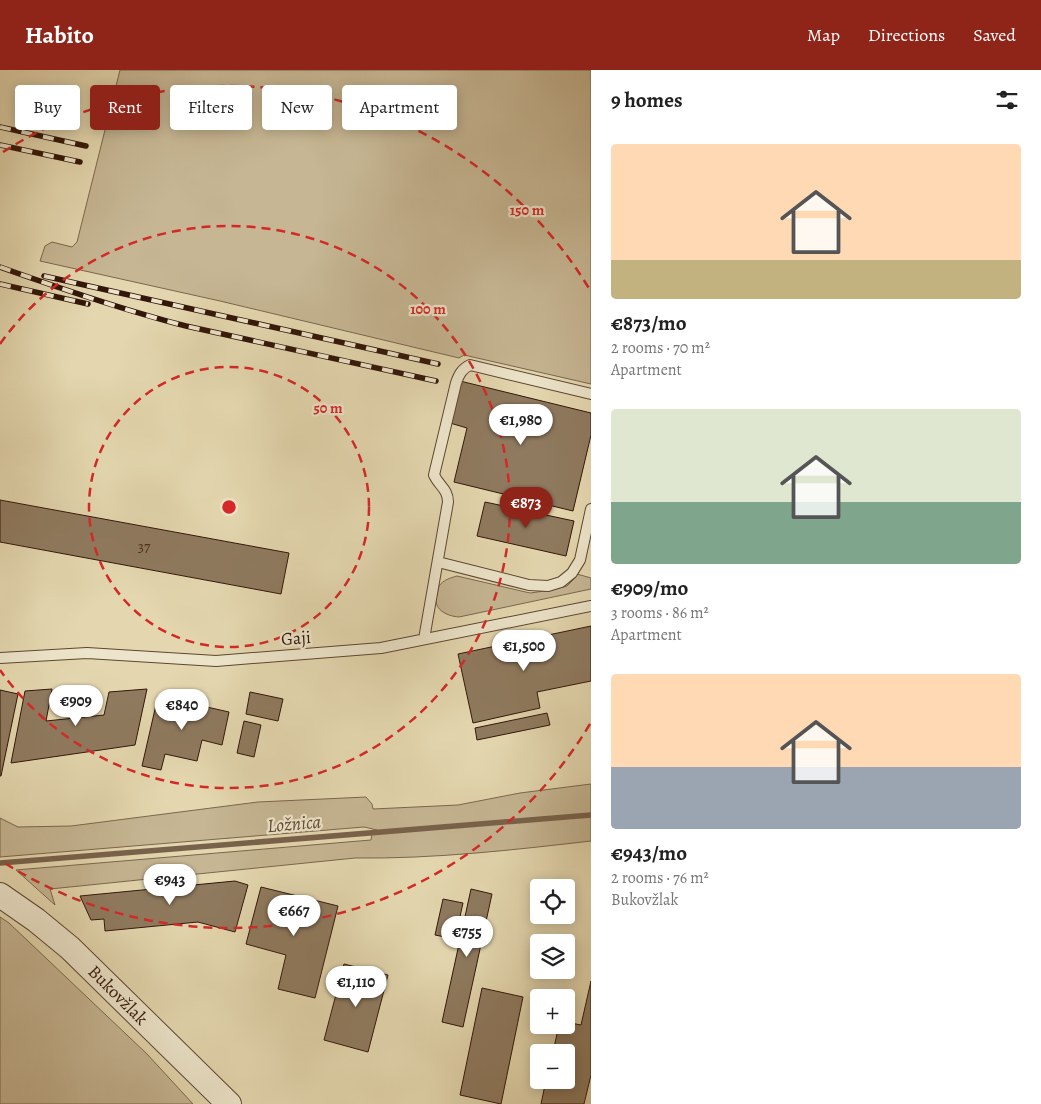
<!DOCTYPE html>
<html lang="en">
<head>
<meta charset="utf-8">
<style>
	:root { --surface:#fff; --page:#f6f6f6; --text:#222; --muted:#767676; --accent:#8f2418 }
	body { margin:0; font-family:Alegreya,serif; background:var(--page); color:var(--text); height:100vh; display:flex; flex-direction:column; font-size:19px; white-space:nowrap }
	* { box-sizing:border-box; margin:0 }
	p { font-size:16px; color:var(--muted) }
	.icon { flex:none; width:28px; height:28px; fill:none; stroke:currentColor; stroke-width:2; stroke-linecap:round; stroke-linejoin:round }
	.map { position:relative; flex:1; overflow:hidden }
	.drawer { display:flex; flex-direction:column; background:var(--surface); width:450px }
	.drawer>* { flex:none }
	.banner { position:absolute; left:15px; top:15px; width:475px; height:45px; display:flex; gap:10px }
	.fabs { position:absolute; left:530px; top:809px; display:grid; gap:10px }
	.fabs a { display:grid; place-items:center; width:45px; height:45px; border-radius:5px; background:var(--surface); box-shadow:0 2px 12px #0003; font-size:25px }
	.price { position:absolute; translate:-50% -42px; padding:0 11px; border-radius:18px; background:#fff; color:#222; font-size:16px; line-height:32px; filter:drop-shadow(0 1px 2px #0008) }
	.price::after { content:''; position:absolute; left:50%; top:30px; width:15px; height:11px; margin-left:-8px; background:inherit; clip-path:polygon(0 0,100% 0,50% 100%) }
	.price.current { background:var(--accent); color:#fff }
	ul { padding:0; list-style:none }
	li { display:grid; align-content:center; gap:10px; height:265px; padding:0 20px }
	li span { display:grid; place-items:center; height:155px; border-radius:5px; color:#555 }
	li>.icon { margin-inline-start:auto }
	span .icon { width:90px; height:90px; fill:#fffc; stroke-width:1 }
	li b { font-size:21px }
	h2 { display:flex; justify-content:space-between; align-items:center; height:60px; padding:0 20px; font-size:21px }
	.pill { padding:0 18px; border-radius:5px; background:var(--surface); box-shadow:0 2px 12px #0003; font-size:18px; line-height:45px }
	.pill.current { background:var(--accent); color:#fff }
	header { display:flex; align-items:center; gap:30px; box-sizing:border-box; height:70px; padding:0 25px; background:var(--accent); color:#fff }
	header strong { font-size:24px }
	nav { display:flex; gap:28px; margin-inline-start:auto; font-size:18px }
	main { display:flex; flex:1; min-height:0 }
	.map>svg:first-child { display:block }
	.green { fill:#c6b693; stroke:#7c664e }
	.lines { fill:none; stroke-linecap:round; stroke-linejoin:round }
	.stream { stroke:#78624b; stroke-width:5.5 }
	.building { fill:#8f7a5f; stroke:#321609 }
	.service-casing { stroke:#5e4632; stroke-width:12 }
	.tertiary-casing { stroke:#5e4632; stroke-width:26 }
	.service { stroke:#ede5cb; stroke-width:10 }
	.tertiary { stroke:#ede5cb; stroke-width:24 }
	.rail-casing { stroke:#321609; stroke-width:5.5 }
	.rail { stroke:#ede5cb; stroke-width:4; stroke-dasharray:11; stroke-linecap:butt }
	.ring { fill:none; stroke:#d62828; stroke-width:2.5; stroke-dasharray:9 6 }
	.labels { text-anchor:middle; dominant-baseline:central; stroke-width:4.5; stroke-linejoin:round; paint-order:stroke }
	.number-label { font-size:15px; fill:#492f1e }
	.street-label { font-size:18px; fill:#321609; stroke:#ede5cb }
	.water-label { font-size:19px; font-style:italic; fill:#614935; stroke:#ede5cb }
	.centre { fill:#d62828; stroke:#ede5cb; stroke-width:2.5 }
	.ring-label { font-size:15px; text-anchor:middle; font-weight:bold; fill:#d62828; stroke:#ede5cb; stroke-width:4.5; stroke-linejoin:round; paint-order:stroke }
</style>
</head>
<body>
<header>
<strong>Habito</strong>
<nav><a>Map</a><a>Directions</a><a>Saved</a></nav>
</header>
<main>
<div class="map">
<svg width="591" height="1034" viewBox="0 0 591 1034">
	<rect width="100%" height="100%" fill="#e4d7af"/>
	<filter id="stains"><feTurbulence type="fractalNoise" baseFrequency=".004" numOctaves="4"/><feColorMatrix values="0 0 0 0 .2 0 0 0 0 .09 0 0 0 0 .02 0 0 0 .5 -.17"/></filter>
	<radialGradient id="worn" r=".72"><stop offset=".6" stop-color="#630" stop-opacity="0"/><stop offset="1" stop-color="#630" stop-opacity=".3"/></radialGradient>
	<path class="green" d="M 120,0 L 591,0 L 591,314 L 464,285 L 459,288 L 220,231 L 40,191 L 45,176 L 52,172 L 72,177 L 77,172 Z
		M 577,504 L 591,508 L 591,519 L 459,547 C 446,546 432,539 437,524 C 437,523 439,517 439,516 C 443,510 450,508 457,506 L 530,523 L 552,520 L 567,516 L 573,510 Z
		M 591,714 L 591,771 C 513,780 434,789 355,788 L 50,819 L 55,835 L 16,800 L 371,770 L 372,764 L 377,760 L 364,757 L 0,787 L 0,748 L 18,757 L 71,756 L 258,732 L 366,727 L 372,734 L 373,739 L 458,735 L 520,723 Z
		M 0,847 L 9,853 L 147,984 L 193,1034 L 0,1034 Z"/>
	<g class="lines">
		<path class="stream" d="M 0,793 L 591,745"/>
	</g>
	<path class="building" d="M 460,311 L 591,343 L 591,365 L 573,441 L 454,412 L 467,358 L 450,353 Z
		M 0,430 L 289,483 L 281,524 L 0,472 Z
		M 485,432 L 574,451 L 566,486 L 477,466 Z
		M 591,556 L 591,611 L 537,622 L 540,638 L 473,653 L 458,584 Z
		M 52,619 L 46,651 L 104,645 L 109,622 L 147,619 L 135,675 L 11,693 L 25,621 Z
		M 0,620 L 18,624 L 1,706 L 0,706 Z
		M 250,622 L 283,629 L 278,651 L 246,644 Z
		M 158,626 L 229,642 L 222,675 L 202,670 L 197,691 L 165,684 L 161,700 L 142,696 Z
		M 547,643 L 550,655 L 477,670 L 475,658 Z
		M 244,651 L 261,655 L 254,687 L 237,683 Z
		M 235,811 L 248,815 L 235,862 L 198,852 L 105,861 L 104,849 L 91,850 L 80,826 Z
		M 261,817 L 338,836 L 315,928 L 278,919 L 286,885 L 246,874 Z
		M 471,819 L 492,824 L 463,957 L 442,952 Z
		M 443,829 L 463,833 L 455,869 L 435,865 Z
		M 344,894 L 388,905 L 368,982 L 324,970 Z
		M 591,911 L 591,1005 L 584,1034 L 541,1034 L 546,1010 L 566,1010 L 566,982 L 553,982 L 559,955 L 566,955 L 566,952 L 581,955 Z
		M 482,918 L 523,927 L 501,1034 L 460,1025 Z"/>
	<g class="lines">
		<defs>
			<path id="service" d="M 438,492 L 529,515 L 548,516 L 561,512 L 572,503 L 580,490 L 591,439
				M 424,569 L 448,432 C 448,419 439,416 434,405 L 456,313 C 459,304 462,299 470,295 L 591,324
				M 0,588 L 87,583 L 216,591 L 381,578 L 591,536"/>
			<path id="tertiary" d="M 0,825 L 36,850 L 70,878 L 229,1034"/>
		</defs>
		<use href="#service" class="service-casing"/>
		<use href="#tertiary" class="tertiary-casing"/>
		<use href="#service" class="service"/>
		<use href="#tertiary" class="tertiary"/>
		<defs>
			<path id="rail" d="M 0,57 L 86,76
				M 0,75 L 80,92
				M 0,197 C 62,219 123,240 186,256 L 436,311
				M 44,206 L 438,294
				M 0,214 L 88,234"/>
		</defs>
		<use href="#rail" class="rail-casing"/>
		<use href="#rail" class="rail"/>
	</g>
	<g class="ring">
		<circle cx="229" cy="437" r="140"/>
		<path d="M0 274A281 281 0 1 1 0 600"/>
		<path d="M590 654A421 421 0 0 1 3 792M3 82A421 421 0 0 1 590 220"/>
	</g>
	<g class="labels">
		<g class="number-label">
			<text x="144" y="477">37</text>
		</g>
		<g class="street-label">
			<text transform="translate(296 568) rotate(-4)">Gaji</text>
			<text transform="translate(118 925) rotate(45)">Bukovžlak</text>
		</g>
		<g class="water-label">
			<text transform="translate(294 754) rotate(-5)">Ložnica</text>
		</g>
	</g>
	<circle cx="229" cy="437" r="8" class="centre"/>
	<g class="ring-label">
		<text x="527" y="145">150 m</text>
		<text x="428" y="244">100 m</text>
		<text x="328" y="343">50 m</text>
	</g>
	<rect width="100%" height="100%" filter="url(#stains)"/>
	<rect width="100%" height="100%" fill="url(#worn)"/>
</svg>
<div class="fabs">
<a><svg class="icon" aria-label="locate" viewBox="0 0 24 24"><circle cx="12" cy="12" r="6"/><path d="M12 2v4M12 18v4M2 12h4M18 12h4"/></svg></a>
<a><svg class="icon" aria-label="layers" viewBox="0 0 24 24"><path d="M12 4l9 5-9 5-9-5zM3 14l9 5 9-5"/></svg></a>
<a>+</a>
<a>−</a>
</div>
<b class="price" style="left:521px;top:376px">€1,980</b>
<b class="price current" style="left:526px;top:459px">€873</b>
<b class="price" style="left:524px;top:602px">€1,500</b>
<b class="price" style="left:76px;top:657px">€909</b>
<b class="price" style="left:182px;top:661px">€840</b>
<b class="price" style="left:170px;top:836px">€943</b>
<b class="price" style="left:294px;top:867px">€667</b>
<b class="price" style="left:467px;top:888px">€755</b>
<b class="price" style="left:356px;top:938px">€1,110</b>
<div class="banner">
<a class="pill">Buy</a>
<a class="pill current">Rent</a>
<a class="pill">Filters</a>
<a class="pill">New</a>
<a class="pill">Apartment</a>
</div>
</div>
<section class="drawer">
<h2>9 homes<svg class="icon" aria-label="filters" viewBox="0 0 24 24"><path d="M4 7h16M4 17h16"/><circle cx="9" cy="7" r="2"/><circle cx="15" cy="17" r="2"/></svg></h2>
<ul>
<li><span style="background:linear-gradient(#ffd9b3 75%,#c2b280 0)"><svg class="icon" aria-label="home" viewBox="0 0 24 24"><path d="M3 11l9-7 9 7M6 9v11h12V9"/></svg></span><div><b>€873/mo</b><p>2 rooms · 70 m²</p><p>Apartment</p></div></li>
<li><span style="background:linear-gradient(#dfe7d0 60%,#7fa58c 0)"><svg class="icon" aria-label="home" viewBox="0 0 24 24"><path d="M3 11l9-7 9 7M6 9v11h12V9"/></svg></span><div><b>€909/mo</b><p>3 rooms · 86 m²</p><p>Apartment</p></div></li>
<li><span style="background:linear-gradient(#ffd9b3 60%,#9aa5b1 0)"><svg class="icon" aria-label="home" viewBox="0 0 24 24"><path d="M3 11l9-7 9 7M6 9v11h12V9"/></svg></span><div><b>€943/mo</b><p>2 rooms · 76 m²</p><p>Bukovžlak</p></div></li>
</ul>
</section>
</main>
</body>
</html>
